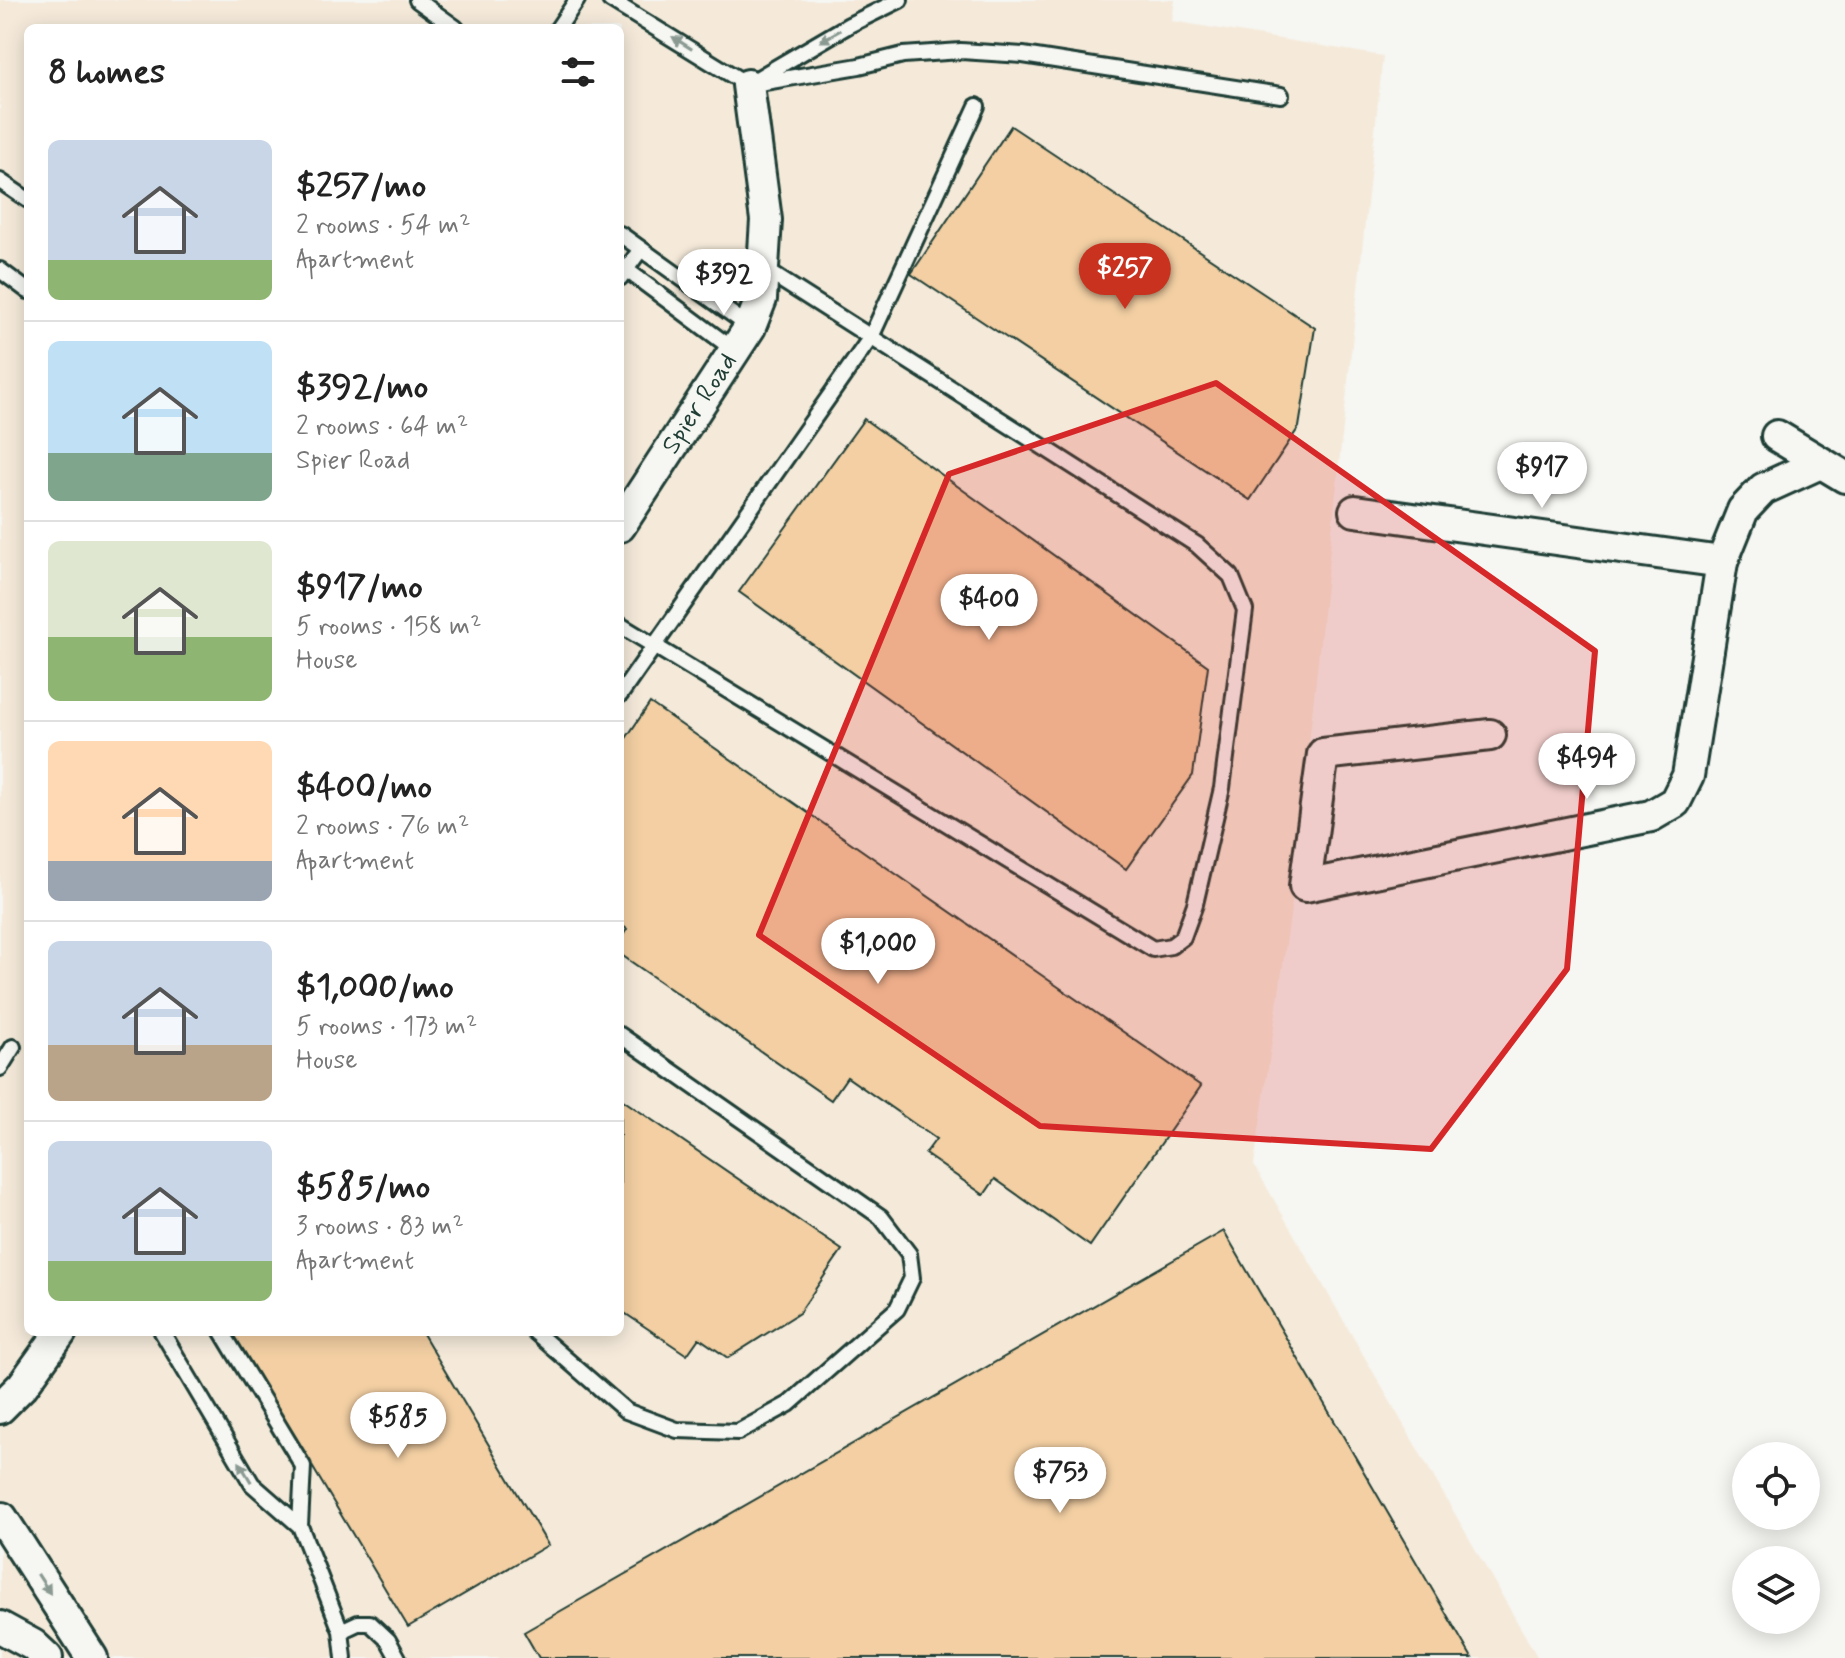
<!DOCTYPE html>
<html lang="en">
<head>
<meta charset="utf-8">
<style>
	:root { --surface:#fff; --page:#f2f2f2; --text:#222; --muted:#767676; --line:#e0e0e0; --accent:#c8321e }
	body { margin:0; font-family:Mynerve,sans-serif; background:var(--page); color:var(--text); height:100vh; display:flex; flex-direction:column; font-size:30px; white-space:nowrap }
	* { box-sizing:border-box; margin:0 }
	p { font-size:26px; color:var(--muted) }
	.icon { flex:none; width:44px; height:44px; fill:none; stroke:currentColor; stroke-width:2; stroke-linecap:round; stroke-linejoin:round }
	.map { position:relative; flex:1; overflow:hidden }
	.drawer { position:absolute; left:24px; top:24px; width:600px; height:1312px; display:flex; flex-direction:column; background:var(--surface); border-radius:12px; box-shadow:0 4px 20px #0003 }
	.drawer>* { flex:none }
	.fabs { position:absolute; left:1732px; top:1442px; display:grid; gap:16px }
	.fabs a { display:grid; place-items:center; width:88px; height:88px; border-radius:50%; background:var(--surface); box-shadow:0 4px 20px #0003; font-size:40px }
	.price { position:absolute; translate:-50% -68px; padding:0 18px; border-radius:28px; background:#fff; color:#222; font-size:26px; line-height:52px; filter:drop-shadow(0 2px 4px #0008) }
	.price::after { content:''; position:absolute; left:50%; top:48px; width:24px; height:18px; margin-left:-12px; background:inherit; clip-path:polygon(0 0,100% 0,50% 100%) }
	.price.active { background:var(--accent); color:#fff }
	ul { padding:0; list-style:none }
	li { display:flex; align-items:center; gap:24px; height:200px; padding:0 24px }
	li+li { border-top:2px solid var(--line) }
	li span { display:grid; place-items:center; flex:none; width:224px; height:160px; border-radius:12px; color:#555 }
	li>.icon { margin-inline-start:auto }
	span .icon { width:96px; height:96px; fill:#fffc; stroke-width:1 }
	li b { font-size:34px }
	h2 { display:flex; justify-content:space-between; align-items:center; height:96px; padding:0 24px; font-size:34px }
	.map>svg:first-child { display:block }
	.built { fill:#f5eada; fill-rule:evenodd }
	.building { fill:#f3cfa3; stroke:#1f3d34; stroke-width:2 }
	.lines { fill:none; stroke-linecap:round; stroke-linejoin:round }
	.lane-casing { stroke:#1f3d34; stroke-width:20 }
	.street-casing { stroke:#1f3d34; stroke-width:36 }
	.lane { stroke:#f6f6f2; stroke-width:14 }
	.street { stroke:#f6f6f2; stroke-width:30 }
	.oneway { fill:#8a9a93 }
	.marked { fill:#d62828; fill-opacity:0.2; stroke:#d62828; stroke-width:6; stroke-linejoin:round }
	.labels { text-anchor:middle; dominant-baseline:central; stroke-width:7; stroke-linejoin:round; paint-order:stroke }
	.street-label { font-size:26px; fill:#1f3d34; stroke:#f6f6f2 }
</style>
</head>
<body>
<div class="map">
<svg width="1845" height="1658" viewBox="0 0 1845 1658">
	<rect width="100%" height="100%" fill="#f6f6f2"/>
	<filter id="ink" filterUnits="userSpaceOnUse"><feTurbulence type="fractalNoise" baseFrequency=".0125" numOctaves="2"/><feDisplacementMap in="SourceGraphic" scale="16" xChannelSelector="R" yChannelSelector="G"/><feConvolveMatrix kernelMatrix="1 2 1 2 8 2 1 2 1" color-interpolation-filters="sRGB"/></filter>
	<g filter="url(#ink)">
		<path class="built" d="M 0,0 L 1175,0 L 1172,21 L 1383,56 L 1292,902 L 1254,1165 L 1538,1658 L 0,1658 ZM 28,28 L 620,28 L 620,1332 L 28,1332 Z"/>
		<path class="building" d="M 1011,126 L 1315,328 L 1299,427 L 1250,500 L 911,274 Z
			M 864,419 L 1208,666 L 1193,775 L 1126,869 L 739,592 Z
			M 650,703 L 1201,1086 L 1090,1246 L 995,1179 L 984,1195 L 925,1154 L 936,1139 L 847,1077 L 831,1100 L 620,954 L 620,940 L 627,929 L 620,924 L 620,747 Z
			M 620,1098 L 842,1250 L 799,1313 L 728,1358 L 699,1338 L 687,1355 L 620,1310 Z
			M 1224,1231 L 1472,1658 L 539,1658 L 524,1632 Z
			M 232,1332 L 422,1332 L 548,1545 L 408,1627 Z"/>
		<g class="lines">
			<defs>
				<path id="lane" d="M 417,0 L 456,28
					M 610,0 L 748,85 L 859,66 L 903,55 L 961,51 L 1023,55 L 1281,95
					M 558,28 L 577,0
					M 755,80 L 849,25 L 900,0
					M 0,181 L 28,200
					M 620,234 L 750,327
					M 620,265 L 734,350
					M 0,270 L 28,291
					M 620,278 L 641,249
					M 620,625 L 1153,949 L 1171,946 L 1183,937 L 1195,904 L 1222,788 L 1245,610 L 1231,576 L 1197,545 L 764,269
					M 620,695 L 871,337 L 977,106
					M 0,1068 L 13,1047
					M 162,1332 L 252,1484 L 300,1526
					M 222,1332 L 303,1466 L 300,1526 L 341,1631 L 344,1658
					M 535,1332 L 626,1411 L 677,1430 L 738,1432 L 789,1404 L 897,1309 L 912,1278 L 909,1254 L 881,1217 L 620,1035
					M 341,1631 L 358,1623 L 370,1623 L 388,1640 L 398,1658"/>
				<g id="street">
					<path d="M 1777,436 L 1845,477"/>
					<path d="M 1355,511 L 1722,562"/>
					<path id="s1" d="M 620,526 L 750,327 L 761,299 L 766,220 L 748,85"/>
					<path d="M 1490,735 L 1323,754 L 1305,886 L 1651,816 L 1675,802 L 1688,776 L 1722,562 L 1743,510 L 1763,489 L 1820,463"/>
					<path d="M 0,1408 L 23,1385 L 61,1332"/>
					<path d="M 2,1518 L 92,1658"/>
					<path d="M 0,1627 L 33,1645 L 47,1658"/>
				</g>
			</defs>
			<use href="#lane" class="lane-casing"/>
			<use href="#street" class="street-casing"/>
			<use href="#lane" class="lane"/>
			<use href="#street" class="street"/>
		</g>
		<defs><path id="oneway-solid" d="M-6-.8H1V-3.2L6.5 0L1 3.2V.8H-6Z" transform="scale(2)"/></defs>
		<g class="oneway">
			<use href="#oneway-solid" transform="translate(830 36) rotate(150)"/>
			<use href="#oneway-solid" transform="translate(682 43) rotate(-148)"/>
			<use href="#oneway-solid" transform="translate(245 1472) rotate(-121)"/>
			<use href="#oneway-solid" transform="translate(44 1584) rotate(57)"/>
		</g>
	</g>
	<path class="marked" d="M 1216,383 L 1595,651 L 1567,969 L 1431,1149 L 1040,1126 L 759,935 L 949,474 Z"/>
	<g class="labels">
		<g class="street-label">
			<text stroke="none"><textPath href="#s1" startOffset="146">Spier Road</textPath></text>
		</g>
	</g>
</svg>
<div class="fabs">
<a><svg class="icon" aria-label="locate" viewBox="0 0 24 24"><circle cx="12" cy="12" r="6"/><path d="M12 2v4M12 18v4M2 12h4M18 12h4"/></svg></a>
<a><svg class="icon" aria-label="layers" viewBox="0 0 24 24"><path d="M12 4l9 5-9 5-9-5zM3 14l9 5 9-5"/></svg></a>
</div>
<b class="price active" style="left:1125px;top:311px">$257</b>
<b class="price" style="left:724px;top:317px">$392</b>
<b class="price" style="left:1542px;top:510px">$917</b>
<b class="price" style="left:989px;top:642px">$400</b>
<b class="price" style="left:1587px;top:801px">$494</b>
<b class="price" style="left:878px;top:986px">$1,000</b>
<b class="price" style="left:398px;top:1460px">$585</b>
<b class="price" style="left:1060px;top:1515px">$753</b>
<section class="drawer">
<h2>8 homes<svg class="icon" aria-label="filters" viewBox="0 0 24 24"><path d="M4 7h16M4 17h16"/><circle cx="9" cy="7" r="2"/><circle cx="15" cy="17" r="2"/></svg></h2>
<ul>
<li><span style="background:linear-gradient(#c9d6e8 75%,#8fb573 0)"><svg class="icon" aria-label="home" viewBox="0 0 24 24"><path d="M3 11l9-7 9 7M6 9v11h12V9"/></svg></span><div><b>$257/mo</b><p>2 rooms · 54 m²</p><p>Apartment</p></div></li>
<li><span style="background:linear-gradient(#bfe0f5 70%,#7fa58c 0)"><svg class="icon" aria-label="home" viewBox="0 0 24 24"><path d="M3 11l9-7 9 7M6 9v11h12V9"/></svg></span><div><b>$392/mo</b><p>2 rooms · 64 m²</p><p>Spier Road</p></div></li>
<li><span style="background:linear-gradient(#dfe7d0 60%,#8fb573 0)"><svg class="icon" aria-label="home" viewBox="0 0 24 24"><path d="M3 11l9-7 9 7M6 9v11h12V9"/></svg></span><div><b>$917/mo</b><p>5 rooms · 158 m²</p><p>House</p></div></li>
<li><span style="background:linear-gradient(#ffd9b3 75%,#9aa5b1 0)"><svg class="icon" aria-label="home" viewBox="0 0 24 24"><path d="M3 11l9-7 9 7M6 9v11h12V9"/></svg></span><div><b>$400/mo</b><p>2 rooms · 76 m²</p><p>Apartment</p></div></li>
<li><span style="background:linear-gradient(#c9d6e8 65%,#b9a48a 0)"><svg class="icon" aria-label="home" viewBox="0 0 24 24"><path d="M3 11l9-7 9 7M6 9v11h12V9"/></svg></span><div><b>$1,000/mo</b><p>5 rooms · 173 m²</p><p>House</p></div></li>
<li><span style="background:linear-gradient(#c9d6e8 75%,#8fb573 0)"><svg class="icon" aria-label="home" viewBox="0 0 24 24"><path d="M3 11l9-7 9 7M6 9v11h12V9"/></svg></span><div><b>$585/mo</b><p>3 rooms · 83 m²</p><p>Apartment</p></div></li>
</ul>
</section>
</div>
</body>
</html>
